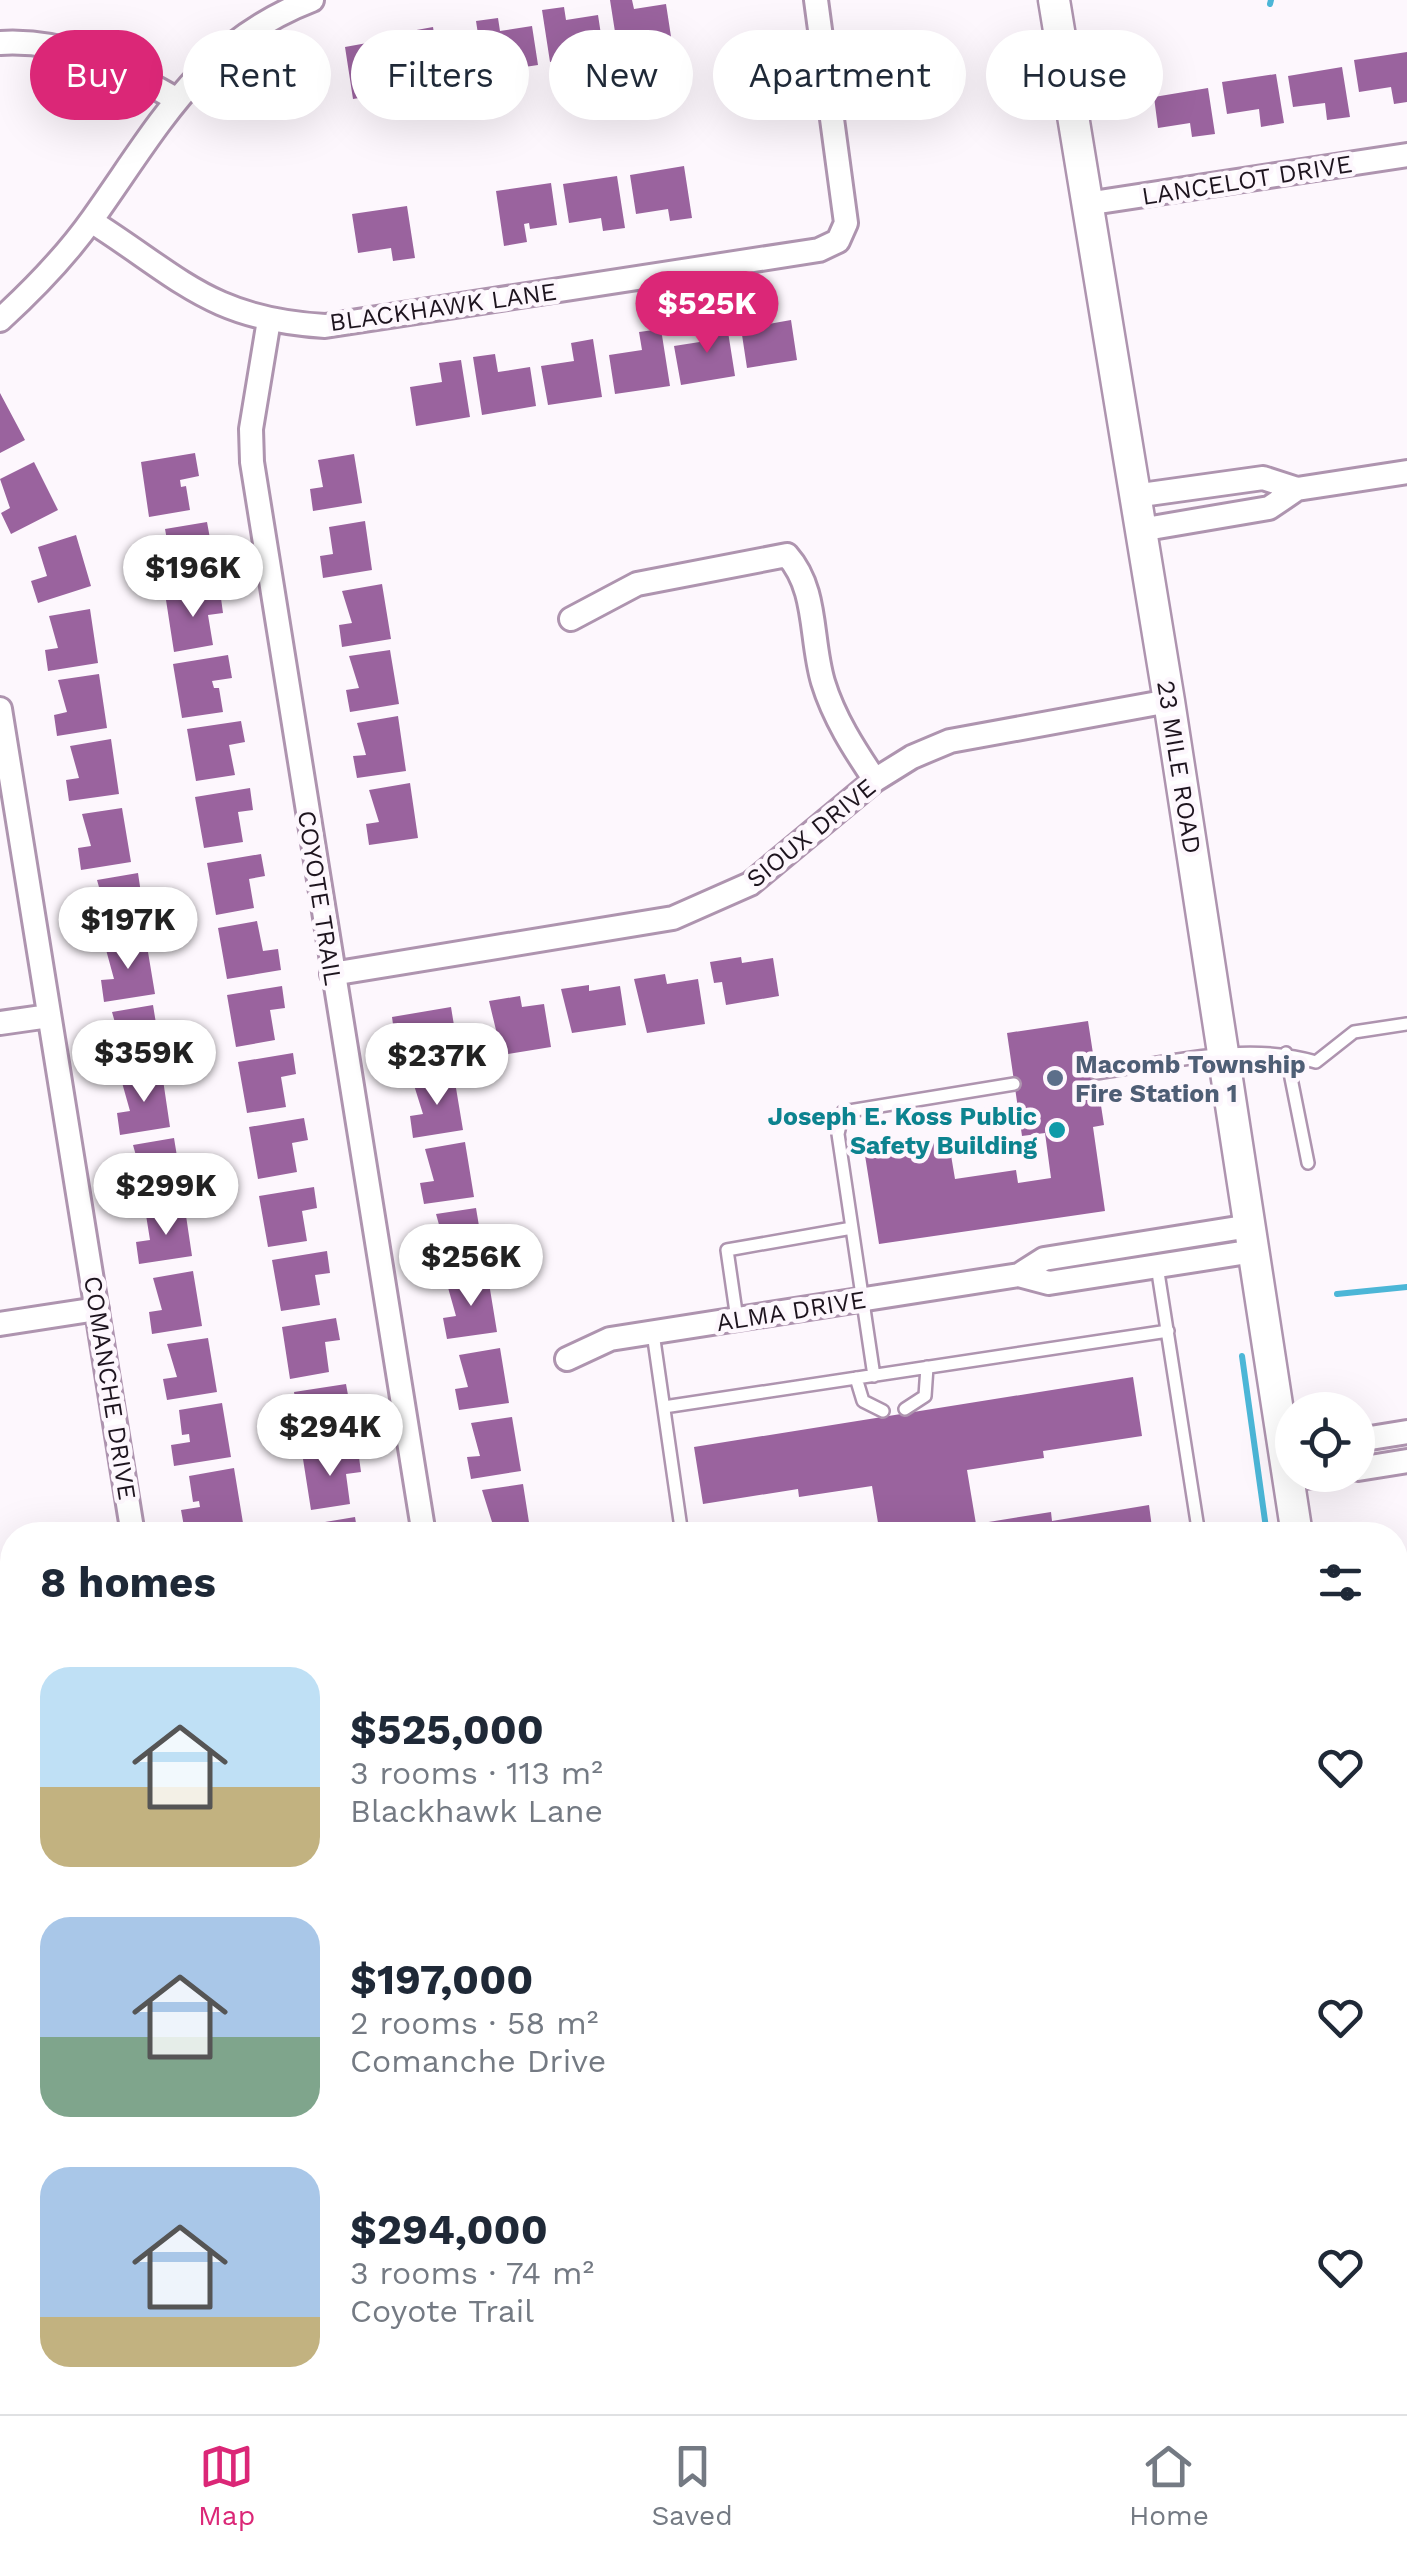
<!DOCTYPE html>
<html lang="en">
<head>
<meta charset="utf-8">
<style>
	:root { --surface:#fff; --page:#f6f6f7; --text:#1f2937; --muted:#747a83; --line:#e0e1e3; --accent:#db2777 }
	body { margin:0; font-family:"Work Sans",sans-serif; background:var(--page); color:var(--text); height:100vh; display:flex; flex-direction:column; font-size:38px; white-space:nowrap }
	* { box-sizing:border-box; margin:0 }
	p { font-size:32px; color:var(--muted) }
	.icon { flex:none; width:55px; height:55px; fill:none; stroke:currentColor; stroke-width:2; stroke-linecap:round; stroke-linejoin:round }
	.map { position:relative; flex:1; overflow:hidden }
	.panel { position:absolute; left:0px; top:1522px; width:1408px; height:892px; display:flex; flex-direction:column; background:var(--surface); border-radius:40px 40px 0 0; box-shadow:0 10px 40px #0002 }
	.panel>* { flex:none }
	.guide { position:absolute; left:30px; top:30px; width:1348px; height:90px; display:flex; gap:20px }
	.buttons { position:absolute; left:1275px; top:1392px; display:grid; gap:20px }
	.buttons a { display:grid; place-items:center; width:100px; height:100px; border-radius:50%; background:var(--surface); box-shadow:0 10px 40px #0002; font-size:50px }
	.price { position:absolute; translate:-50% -85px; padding:0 22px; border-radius:35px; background:#fff; color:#222; font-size:32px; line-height:65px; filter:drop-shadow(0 2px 5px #0008) }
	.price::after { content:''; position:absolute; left:50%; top:60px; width:30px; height:22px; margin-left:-15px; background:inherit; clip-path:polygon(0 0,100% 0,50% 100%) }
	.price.active { background:var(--accent); color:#fff }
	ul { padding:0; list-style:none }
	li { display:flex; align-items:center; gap:30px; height:250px; padding:0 40px }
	li span { display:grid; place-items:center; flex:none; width:280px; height:200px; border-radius:30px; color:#555 }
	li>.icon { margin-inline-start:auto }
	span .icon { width:120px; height:120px; fill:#fffc; stroke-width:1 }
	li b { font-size:42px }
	h2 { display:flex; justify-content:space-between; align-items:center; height:120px; padding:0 40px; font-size:42px }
	.tag { padding:0 35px; border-radius:45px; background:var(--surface); box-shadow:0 10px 40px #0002; font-size:35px; line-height:90px }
	.tag.active { background:var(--accent); color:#fff }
	.dock { display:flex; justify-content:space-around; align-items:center; height:140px; border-top:2px solid var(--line); background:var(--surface); font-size:28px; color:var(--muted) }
	.dock a { display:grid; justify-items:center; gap:5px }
	.dock .active { color:var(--accent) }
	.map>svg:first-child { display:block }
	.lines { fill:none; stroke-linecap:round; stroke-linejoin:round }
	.stream { stroke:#4cb6d7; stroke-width:6 }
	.building { fill:#9a639e }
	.lane-casing { stroke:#ae94af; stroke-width:16 }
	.street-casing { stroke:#ae94af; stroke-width:28 }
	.secondary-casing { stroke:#ae94af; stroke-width:35 }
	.lane { stroke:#fff; stroke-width:11 }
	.street { stroke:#fff; stroke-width:22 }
	.secondary { stroke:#fff; stroke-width:30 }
	.service-dot { fill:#5c6f8a; stroke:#fdf7fd; stroke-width:4 }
	.culture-dot { fill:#0f9aa8; stroke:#fdf7fd; stroke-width:4 }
	.labels { text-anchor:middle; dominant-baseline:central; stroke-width:9; stroke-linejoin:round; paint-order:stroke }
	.street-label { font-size:25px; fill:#1d141e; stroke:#fdf7fd }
	.service-label { font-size:25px; font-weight:bold; fill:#4e5e75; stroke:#fdf7fd; text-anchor:start }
	.culture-label { font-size:25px; font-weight:bold; fill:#0d838f; stroke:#fdf7fd; text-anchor:end }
</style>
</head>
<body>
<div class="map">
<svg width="1407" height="2414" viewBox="0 0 1407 2414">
	<rect width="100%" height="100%" fill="#fdf7fd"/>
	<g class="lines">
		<path class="stream" d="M 1270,4 L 1271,0
			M 1337,1294 L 1407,1287
			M 1242,1356 L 1267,1535
			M 0,2163 L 12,2161"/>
	</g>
	<path class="building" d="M 610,0 L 632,0 L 634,9 L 666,4 L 672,43 L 618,51 Z
		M 564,7 L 566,20 L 598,15 L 604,54 L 550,62 L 542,10 Z
		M 498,18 L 500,31 L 532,26 L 538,65 L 484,73 L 476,21 Z
		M 433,27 L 435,40 L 468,35 L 474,74 L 419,83 L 411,31 Z
		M 367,43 L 369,56 L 401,51 L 407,90 L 353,99 L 345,47 Z
		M 1407,52 L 1407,102 L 1394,104 L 1391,87 L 1359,92 L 1354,60 Z
		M 1342,67 L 1350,117 L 1327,120 L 1325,103 L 1293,107 L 1288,76 Z
		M 1276,74 L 1284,123 L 1261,127 L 1259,109 L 1227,114 L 1222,82 Z
		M 1208,88 L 1215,134 L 1192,137 L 1190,123 L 1158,128 L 1154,97 Z
		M 684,166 L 692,218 L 670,221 L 668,209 L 636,214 L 630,175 Z
		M 617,176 L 625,228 L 603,231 L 601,218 L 569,223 L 563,184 Z
		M 551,183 L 557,225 L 530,229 L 529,223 L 524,224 L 527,242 L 504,246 L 496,191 Z
		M 407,206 L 415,258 L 393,261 L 391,248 L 358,253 L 352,214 Z
		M 761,312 L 763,325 L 791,320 L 797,360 L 747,368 L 739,315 Z
		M 726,319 L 735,376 L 681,385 L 674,346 L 706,341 L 704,322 Z
		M 661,329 L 670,386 L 615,394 L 609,355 L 642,350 L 639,332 Z
		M 593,339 L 602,397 L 548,405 L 541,366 L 574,361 L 571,343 Z
		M 495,354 L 498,372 L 530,367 L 536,406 L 482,415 L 473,357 Z
		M 461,360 L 470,417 L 416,426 L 410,387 L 442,382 L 439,363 Z
		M 0,393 L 25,440 L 0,453 Z
		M 195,453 L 199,476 L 180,480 L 181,487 L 186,486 L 190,510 L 149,517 L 141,462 Z
		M 354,454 L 362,503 L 313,511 L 310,489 L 323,487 L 318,460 Z
		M 34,462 L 58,510 L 11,534 L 1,513 L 10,508 L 0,479 Z
		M 365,521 L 372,570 L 323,578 L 320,556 L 333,554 L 329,527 Z
		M 207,522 L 211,544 L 205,545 L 210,577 L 185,581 L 183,571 L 165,574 L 161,553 L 169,551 L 165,529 Z
		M 76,535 L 91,586 L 38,603 L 31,581 L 47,576 L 38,547 Z
		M 382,584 L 391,639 L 342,647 L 339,625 L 352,623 L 342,591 Z
		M 220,591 L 223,613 L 208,615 L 213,645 L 174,652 L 166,600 Z
		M 90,609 L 98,663 L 48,671 L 45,650 L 58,648 L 49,616 Z
		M 390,650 L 399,704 L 350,712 L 346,690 L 359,688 L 349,656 Z
		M 228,655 L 232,678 L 212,681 L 214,688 L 219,688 L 223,712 L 182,718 L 173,664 Z
		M 99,674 L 107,728 L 57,736 L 54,715 L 67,712 L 58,680 Z
		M 398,716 L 406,771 L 357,778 L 353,756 L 366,755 L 357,723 Z
		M 241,721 L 245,742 L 229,745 L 235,775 L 196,781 L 187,729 Z
		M 111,739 L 119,794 L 69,801 L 66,780 L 79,778 L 70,746 Z
		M 410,783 L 418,838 L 369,845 L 366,824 L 379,822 L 369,790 Z
		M 250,788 L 253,810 L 238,812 L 243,842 L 204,848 L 195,797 Z
		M 122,808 L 131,862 L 81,870 L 78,848 L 91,846 L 82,814 Z
		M 261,854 L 265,876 L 249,879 L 254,908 L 216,915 L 207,863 Z
		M 138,873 L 146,927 L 96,935 L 93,914 L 106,912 L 97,880 Z
		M 257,921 L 263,951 L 278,949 L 281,970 L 227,979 L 218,928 Z
		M 146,940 L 155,994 L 104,1002 L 101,980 L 114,979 L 105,946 Z
		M 741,957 L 742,963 L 773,958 L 779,996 L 726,1005 L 722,982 L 714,983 L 710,962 Z
		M 665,974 L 667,984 L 698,979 L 705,1024 L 647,1033 L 634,979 Z
		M 589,985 L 589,991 L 620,986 L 626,1025 L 572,1033 L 561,989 Z
		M 282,986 L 285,1008 L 270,1010 L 275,1040 L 236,1047 L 227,995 Z
		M 520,996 L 522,1007 L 544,1004 L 551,1047 L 502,1055 L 489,1001 Z
		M 153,1005 L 162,1060 L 112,1068 L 108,1046 L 121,1044 L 112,1012 Z
		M 451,1007 L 460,1062 L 420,1069 L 417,1052 L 423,1035 L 395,1039 L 392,1017 Z
		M 1088,1021 L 1104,1125 L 1093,1127 L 1105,1211 L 879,1244 L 864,1149 L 948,1137 L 955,1179 L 1016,1170 L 1018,1183 L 1051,1178 L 1045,1133 L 1022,1136 L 1007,1033 Z
		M 293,1053 L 296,1074 L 281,1077 L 286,1107 L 247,1113 L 238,1062 Z
		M 162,1073 L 170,1127 L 120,1135 L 117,1113 L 130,1111 L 121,1079 Z
		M 454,1076 L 463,1130 L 413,1138 L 410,1116 L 423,1114 L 413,1082 Z
		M 304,1118 L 308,1140 L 292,1143 L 297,1172 L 258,1179 L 249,1127 Z
		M 174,1138 L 183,1193 L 133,1200 L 129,1179 L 142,1177 L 133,1145 Z
		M 465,1142 L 474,1197 L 424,1204 L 420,1183 L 434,1181 L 425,1149 Z
		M 314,1187 L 317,1208 L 302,1211 L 307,1241 L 268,1247 L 259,1196 Z
		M 476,1208 L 485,1262 L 435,1270 L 432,1248 L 445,1246 L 436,1214 Z
		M 185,1209 L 192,1256 L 139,1264 L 136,1242 L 150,1240 L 146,1215 Z
		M 327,1251 L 330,1273 L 315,1275 L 320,1305 L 281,1311 L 272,1260 Z
		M 193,1271 L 202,1326 L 152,1334 L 149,1312 L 162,1310 L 153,1278 Z
		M 488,1277 L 497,1332 L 447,1339 L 443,1318 L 456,1316 L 447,1284 Z
		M 336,1318 L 340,1340 L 325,1342 L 329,1372 L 290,1379 L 282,1327 Z
		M 208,1338 L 217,1392 L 167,1400 L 163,1379 L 177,1377 L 167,1344 Z
		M 500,1348 L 509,1403 L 459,1410 L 455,1389 L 468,1387 L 459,1355 Z
		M 1133,1377 L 1142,1436 L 1043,1451 L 1044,1458 L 967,1470 L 976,1524 L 1051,1512 L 1052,1521 L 1149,1505 L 1153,1535 L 880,1535 L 872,1486 L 799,1497 L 798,1489 L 703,1504 L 694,1447 Z
		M 346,1384 L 350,1406 L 329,1409 L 330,1413 L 337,1412 L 340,1427 L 333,1428 L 335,1439 L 302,1444 L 294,1392 Z
		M 222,1403 L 231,1457 L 174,1466 L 171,1445 L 190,1442 L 189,1434 L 182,1435 L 179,1410 Z
		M 512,1417 L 521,1471 L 471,1479 L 467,1457 L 480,1456 L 471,1423 Z
		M 358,1450 L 361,1472 L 346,1474 L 350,1504 L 311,1510 L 303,1459 Z
		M 234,1468 L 243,1523 L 185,1532 L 181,1510 L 200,1507 L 199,1501 L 193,1502 L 189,1476 Z
		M 523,1484 L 531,1535 L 480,1535 L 479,1525 L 492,1522 L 482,1490 Z
		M 355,1517 L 358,1535 L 315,1535 L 313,1524 Z
		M 12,1576 L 12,1628 L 1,1630 L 0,1578 Z
		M 12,1872 L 12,1918 L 2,1920 L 0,1874 Z
		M 10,2036 L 12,2092 L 0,2094 L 0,2037 Z"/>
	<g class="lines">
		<defs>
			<path id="lane" d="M 1286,1053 L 1308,1163
				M 1096,1073 C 1166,1063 1247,1041 1316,1062 L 1354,1032 L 1407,1024
				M 1157,1266 L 1199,1535
				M 737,1319 L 727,1250 L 852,1228
				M 653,1333 L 682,1535
				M 874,1376 L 838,1134 L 843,1112 L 1014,1084
				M 856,1378 L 863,1401 L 883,1411
				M 664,1407 L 1168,1331
				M 905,1409 L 925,1396 L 927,1367"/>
			<path id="street" d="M 0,43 C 67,39 118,66 174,98
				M 1086,204 L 1407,155
				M 91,221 C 181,278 210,319 325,326 L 819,250 L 838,241 L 846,223 L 816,0
				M 0,320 C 34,289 66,256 93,218 C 158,127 200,43 312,0
				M 269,320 L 251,429 L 252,462 L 424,1535
				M 1134,496 L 1263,478 L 1297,489
				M 1140,530 L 1269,508 L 1297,489 L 1407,472
				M 571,619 L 637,584 L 787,555 C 818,590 810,638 823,682 C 834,718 854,749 875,780
				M 0,709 L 133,1535
				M 332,974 L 673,918 L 750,884 L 875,780 L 912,757 L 950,741 L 1169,701
				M 0,1023 L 49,1016
				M 1019,1275 L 1049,1283 L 1254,1251
				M 0,1324 L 97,1309
				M 567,1359 L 610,1339 L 1019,1275 L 1044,1259 L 1250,1226
				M 1358,1440 L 1407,1432
				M 1358,1469 L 1407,1461
				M 1288,1479 L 1320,1475
				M 0,1682 L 12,1680
				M 1395,1766 L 1407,1764
				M 0,1983 L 12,1980
				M 0,2314 L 12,2313
				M 1209,2402 L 1211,2414
				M 375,2414 L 376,2402"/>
			<path id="secondary" d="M 1054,0 L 1169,701 L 1297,1535
				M 1395,2157 L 1407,2233"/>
		</defs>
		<use href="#lane" class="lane-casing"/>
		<use href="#street" class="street-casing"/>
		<use href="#secondary" class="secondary-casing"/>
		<use href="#lane" class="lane"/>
		<use href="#street" class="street"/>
		<use href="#secondary" class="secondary"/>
	</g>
	<circle class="service-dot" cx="1055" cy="1078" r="10"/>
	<circle class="culture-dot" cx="1057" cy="1130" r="10"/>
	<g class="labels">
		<g class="street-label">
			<text transform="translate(1247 180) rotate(-9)">LANCELOT DRIVE</text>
			<text transform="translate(443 307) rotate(-8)">BLACKHAWK LANE</text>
			<text transform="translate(1179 767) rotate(81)">23 MILE ROAD</text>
			<text transform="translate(811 833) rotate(-39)">SIOUX DRIVE</text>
			<text transform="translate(320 898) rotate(81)">COYOTE TRAIL</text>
			<text transform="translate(791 1311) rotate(-9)">ALMA DRIVE</text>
			<text transform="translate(110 1388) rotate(81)">COMANCHE DRIVE</text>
		</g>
		<g class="service-label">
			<text x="1075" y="1064">Macomb Township<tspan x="1075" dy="29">Fire Station 1</tspan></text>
		</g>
		<g class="culture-label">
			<text x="1037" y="1116">Joseph E. Koss Public<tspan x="1037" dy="29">Safety Building</tspan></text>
		</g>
	</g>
</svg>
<div class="buttons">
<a><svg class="icon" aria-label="locate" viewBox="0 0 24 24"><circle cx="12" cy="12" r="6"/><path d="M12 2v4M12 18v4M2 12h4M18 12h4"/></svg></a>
</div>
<b class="price active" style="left:707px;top:356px">$525K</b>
<b class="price" style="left:193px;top:620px">$196K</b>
<b class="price" style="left:128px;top:972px">$197K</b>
<b class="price" style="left:144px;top:1105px">$359K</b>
<b class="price" style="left:437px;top:1108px">$237K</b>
<b class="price" style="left:166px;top:1238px">$299K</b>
<b class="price" style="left:471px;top:1309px">$256K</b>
<b class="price" style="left:330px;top:1479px">$294K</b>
<div class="guide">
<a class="tag active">Buy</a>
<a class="tag">Rent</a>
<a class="tag">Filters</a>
<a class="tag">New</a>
<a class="tag">Apartment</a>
<a class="tag">House</a>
</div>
<section class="panel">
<h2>8 homes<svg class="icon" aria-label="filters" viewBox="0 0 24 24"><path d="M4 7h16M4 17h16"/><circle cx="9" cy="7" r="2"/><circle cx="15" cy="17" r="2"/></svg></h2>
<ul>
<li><span style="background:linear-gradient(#bfe0f5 60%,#c2b280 0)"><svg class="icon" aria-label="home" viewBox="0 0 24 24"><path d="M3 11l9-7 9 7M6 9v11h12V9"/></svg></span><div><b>$525,000</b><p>3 rooms · 113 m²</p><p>Blackhawk Lane</p></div><svg class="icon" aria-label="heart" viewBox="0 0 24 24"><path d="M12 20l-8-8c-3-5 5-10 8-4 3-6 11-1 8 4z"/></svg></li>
<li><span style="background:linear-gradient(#a9c7e8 60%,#7fa58c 0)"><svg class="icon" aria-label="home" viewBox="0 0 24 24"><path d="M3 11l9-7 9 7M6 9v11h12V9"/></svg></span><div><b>$197,000</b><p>2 rooms · 58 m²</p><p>Comanche Drive</p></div><svg class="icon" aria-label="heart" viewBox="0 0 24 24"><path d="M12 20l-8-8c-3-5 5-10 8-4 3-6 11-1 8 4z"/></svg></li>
<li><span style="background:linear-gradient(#a9c7e8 75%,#c2b280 0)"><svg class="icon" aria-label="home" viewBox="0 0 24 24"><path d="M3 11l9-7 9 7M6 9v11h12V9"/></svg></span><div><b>$294,000</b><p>3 rooms · 74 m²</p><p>Coyote Trail</p></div><svg class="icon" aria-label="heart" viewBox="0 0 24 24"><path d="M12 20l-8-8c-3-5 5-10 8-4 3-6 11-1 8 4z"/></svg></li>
</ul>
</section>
</div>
<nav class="dock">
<a class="active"><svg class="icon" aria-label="map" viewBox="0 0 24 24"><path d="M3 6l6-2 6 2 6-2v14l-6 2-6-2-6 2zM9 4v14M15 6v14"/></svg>Map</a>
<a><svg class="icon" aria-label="saved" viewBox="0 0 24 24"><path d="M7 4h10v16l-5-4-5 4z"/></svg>Saved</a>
<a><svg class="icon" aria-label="home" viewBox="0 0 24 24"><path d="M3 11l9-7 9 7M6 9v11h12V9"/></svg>Home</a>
</nav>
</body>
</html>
